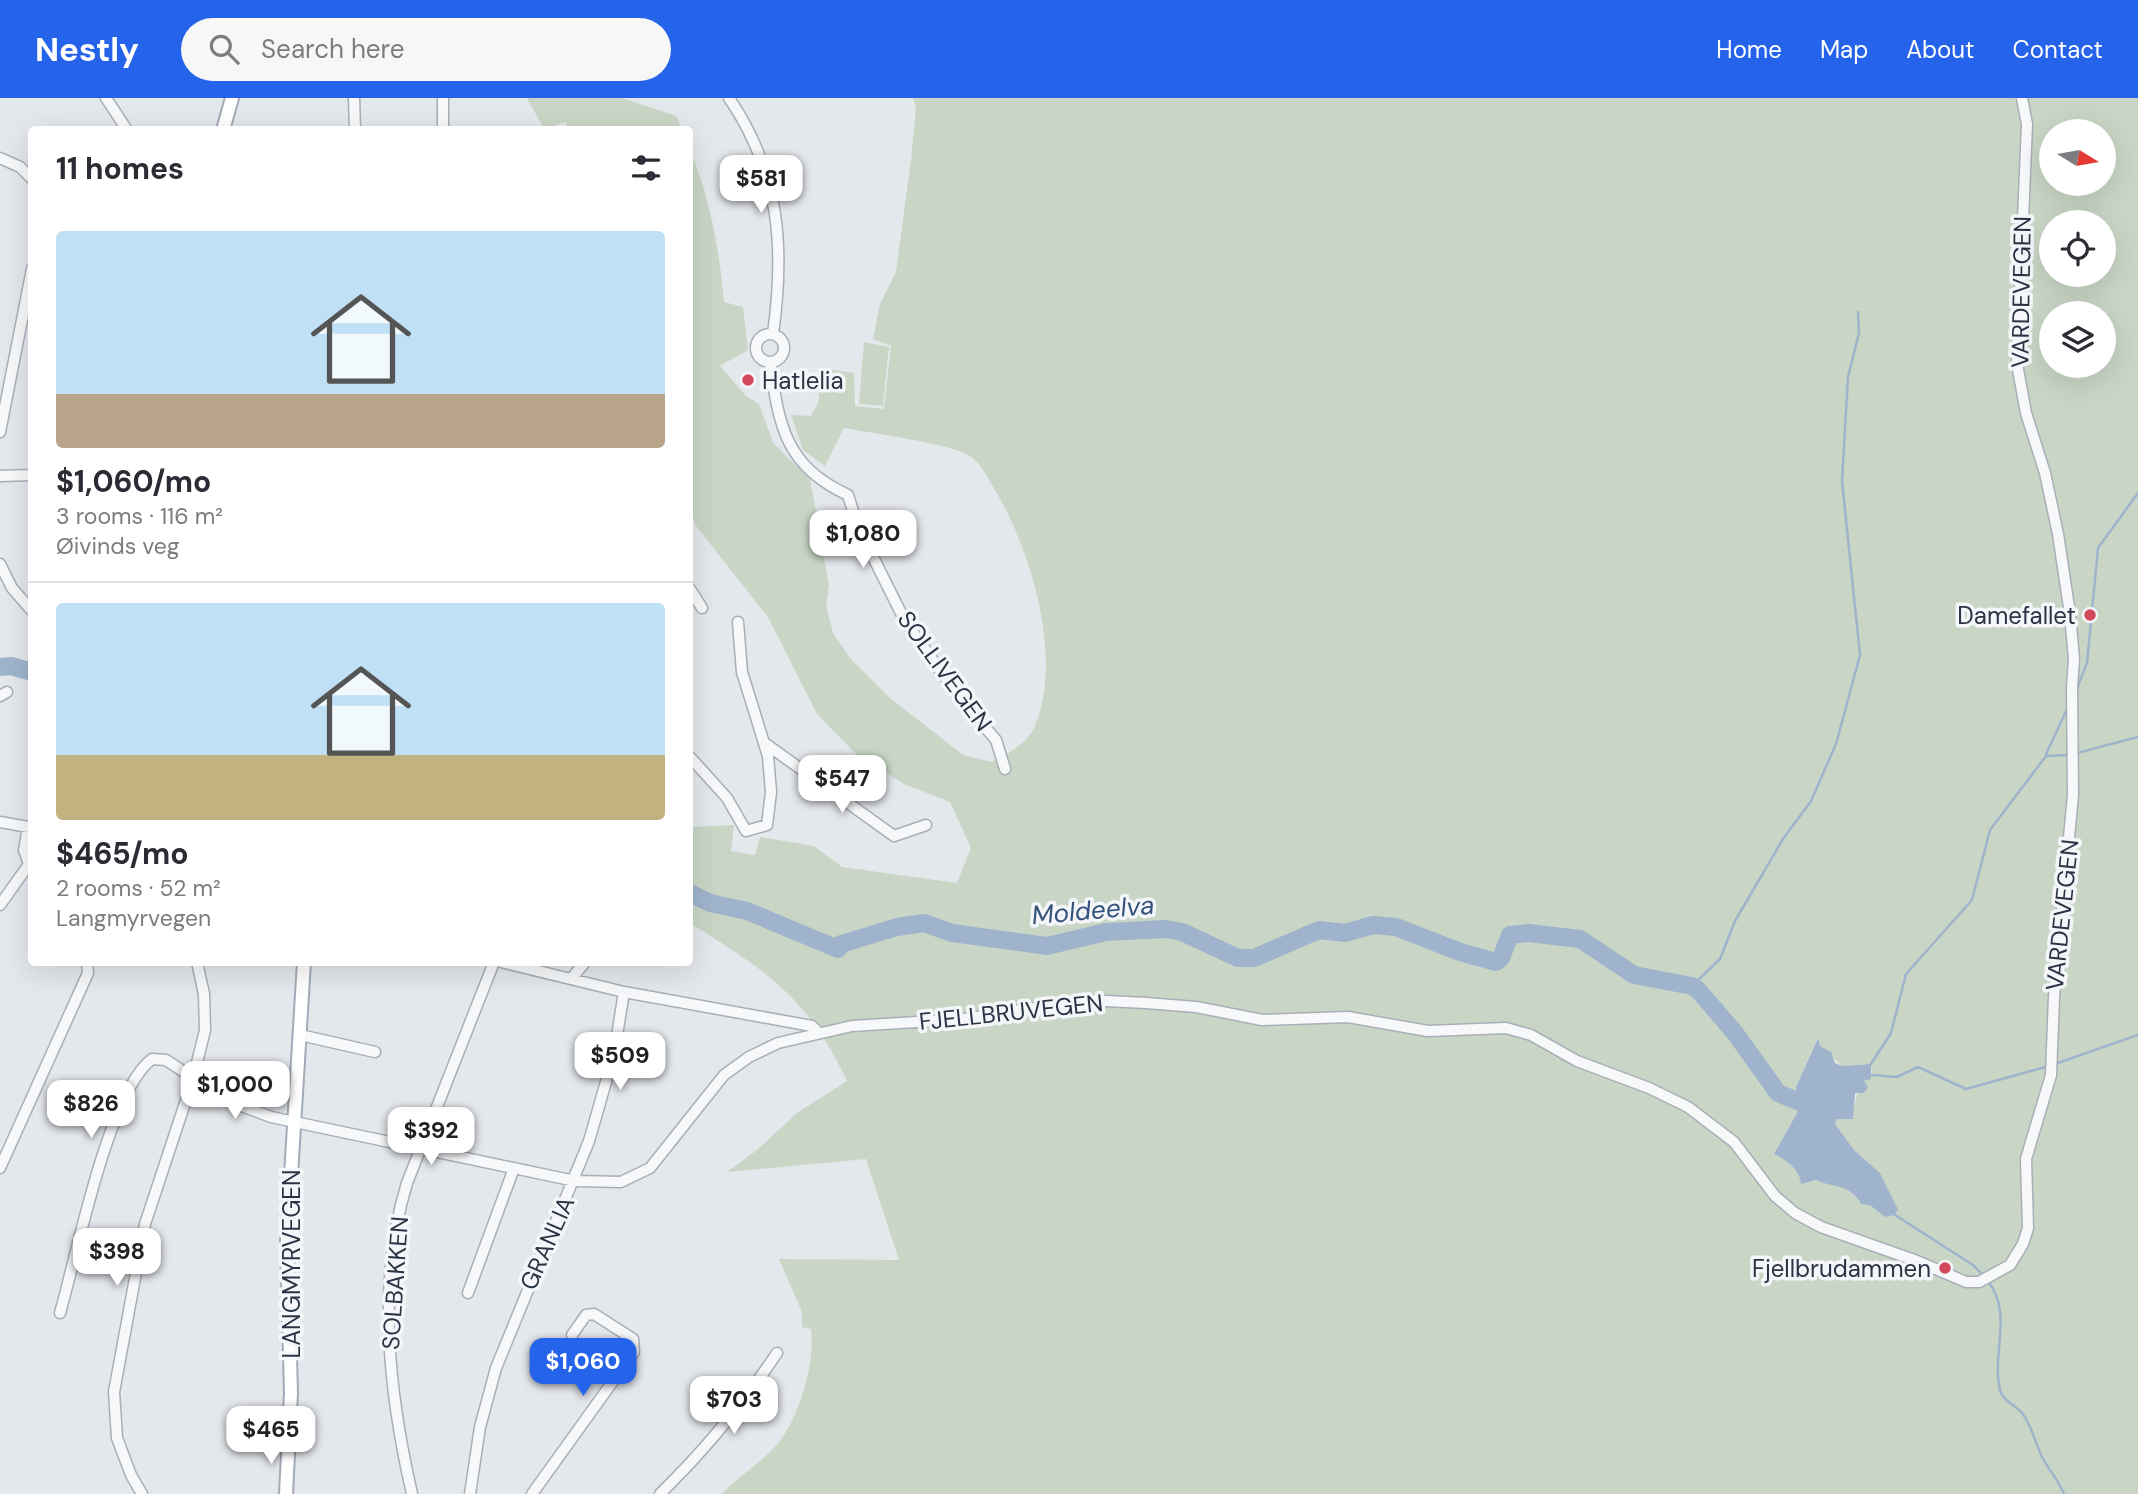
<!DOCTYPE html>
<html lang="en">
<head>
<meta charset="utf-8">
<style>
	:root { --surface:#fff; --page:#f7f7f7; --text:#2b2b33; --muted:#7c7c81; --line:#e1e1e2; --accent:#2563eb }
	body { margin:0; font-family:"DM Sans",sans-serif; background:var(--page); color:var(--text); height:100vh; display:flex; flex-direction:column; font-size:26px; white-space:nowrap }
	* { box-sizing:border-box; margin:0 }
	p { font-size:23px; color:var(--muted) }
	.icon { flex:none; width:38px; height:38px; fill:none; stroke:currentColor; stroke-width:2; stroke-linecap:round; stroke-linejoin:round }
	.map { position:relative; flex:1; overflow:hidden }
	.details { position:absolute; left:28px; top:28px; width:665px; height:840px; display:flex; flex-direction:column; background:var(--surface); border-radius:7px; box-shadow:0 7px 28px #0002 }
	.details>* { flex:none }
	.needle { width:46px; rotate:101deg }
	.fabs { position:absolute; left:2039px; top:21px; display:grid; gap:14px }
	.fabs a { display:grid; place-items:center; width:77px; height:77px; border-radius:50%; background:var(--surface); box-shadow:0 7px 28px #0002; font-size:35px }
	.price { position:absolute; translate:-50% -60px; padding:0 16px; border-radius:14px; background:#fff; color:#222; font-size:23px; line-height:46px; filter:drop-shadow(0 2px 4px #0008) }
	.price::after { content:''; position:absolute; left:50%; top:42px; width:21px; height:16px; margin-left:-10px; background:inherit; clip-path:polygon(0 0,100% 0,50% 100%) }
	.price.selected { background:var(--accent); color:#fff }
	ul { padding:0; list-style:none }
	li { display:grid; align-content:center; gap:14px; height:371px; padding:0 28px }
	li+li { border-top:2px solid var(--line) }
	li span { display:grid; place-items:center; height:217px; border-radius:7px; color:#555 }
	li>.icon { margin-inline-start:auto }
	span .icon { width:126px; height:126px; fill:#fffc; stroke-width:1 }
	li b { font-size:30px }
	h2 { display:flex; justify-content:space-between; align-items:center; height:84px; padding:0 28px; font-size:30px }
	header { display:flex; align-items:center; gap:42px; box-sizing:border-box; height:98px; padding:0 35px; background:var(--accent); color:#fff }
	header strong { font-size:33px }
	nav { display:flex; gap:38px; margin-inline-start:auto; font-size:24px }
	.search { width:490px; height:63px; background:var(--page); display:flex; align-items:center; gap:18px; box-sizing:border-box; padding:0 24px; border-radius:38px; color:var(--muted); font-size:26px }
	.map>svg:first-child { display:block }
	.green { fill:#c9d6c5; fill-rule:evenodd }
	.water { fill:#9fb4cc }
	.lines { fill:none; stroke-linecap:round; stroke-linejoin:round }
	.stream { stroke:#9fb4cc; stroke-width:2.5 }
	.river { stroke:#9fb4cc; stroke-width:18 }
	.minor-casing { stroke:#a9aeb7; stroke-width:13 }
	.major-casing { stroke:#a3abb8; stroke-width:16 }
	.minor { stroke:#f7f8fa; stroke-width:10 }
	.major { stroke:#fff; stroke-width:12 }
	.poi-dot { fill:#d1495b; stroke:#f4f6f9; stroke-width:2.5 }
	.labels { text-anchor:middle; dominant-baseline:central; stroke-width:7; stroke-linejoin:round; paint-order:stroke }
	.street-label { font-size:24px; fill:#2b3445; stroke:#f4f6f9 }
	.poi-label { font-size:24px; fill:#2b3445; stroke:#f4f6f9; text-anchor:end }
	.water-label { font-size:26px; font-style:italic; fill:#34527a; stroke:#f4f6f9 }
</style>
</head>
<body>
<header>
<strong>Nestly</strong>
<div class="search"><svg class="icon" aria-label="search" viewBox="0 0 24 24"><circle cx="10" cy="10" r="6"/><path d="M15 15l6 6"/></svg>Search here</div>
<nav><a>Home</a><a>Map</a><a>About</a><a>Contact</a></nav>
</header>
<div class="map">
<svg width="2138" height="1396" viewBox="0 0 2138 1396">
	<rect width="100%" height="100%" fill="#e4e7ec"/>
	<path class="green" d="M 527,0 L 622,0 L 676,18 L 682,31 L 568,31 L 566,24 L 544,31 Z
		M 913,0 L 2138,0 L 2138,1396 L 722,1396 C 738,1379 759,1366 775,1349 C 798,1324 816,1264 811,1231 L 802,1229 L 802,1214 L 779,1161 L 899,1162 L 866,1061 L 727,1074 L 757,1052 L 797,1015 L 847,983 C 807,898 766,873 690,825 L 690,729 L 734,727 L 731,753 L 755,757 L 760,739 L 814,748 L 842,769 L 957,785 L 971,750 L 950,704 L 904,686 L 855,655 L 817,616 L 768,519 L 696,428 L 690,413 L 690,51 C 710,103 719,148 724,204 L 743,209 L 748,252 L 720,268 L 746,298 L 759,306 L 773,345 L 810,381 L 829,487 L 826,507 L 833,535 L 850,560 L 890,600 L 963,657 L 991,664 C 1008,656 1027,646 1035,628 C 1064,558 1030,448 992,387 C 986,377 980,364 970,358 C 953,346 870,335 844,330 L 825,368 L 803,352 L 791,317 L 811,318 L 818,305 L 822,270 L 854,275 L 855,308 L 884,311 L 891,248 L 873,241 L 880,206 L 896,174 L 911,62 L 916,9 ZM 2051,33 L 2104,33 L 2104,86 L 2051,86 ZM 2051,124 L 2104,124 L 2104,177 L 2051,177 ZM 2051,215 L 2104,215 L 2104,268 L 2051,268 ZM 1817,941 L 1820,948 L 1842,968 L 1871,966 L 1872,977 C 1855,988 1858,999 1852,1015 L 1837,1021 L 1835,1026 L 1855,1053 L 1880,1075 L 1898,1111 L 1895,1117 L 1885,1119 L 1871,1108 L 1861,1106 C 1850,1087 1823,1077 1803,1086 L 1796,1071 L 1775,1054 L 1797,1015 L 1796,989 Z
		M 864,244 L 889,249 L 883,308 L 859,306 Z"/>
	<path class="water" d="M 1818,940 L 1820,948 L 1831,954 L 1835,965 L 1842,968 L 1871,966 L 1871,981 L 1864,983 L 1868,989 L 1864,995 L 1855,995 L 1853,1021 L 1837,1021 L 1835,1026 L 1855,1053 L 1880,1075 L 1898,1111 L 1895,1117 L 1885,1119 L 1871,1108 L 1861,1106 C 1849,1085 1833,1090 1816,1082 L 1801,1086 C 1800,1072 1788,1063 1774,1056 L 1797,1015 L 1796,989 Z"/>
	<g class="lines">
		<path class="stream" d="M 2076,593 L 2087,565 L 2098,450 L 2138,395
			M 2077,655 L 2138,639
			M 2046,656 L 2068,609
			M 1692,888 L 1720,861 L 1735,823 L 1783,741 L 1811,703 L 1836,646 L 1860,557 L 1842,383 L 1848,279 L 1859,235 L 1858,214
			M 1871,966 L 1891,935 L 1906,876 L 1972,802 L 1990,732 L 2046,658 L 2070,657
			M 2055,966 L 2138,937
			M 1872,977 L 1897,979 L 1918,969 L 1966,991 L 2049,968
			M 1895,1117 L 1973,1167 L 1983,1177
			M 1987,1182 C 2014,1214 1991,1256 2000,1292 C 2002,1302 2015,1307 2022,1315 C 2032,1327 2035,1345 2042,1359 C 2049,1372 2059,1383 2064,1396"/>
		<path class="river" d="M 0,569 L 11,568 L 32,574
			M 690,795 L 710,805 L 747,813 L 838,851 L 841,846 L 897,829 L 924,825 L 952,835 L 1047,848 L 1106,834 L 1165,831 L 1182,834 L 1238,860 L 1254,860 L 1319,832 L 1345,835 L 1373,827 L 1396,829 L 1460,854 L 1496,864 L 1501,860 L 1510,837 L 1529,835 L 1580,841 L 1634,877 L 1692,888 L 1698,892 L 1735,935 L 1778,995 L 1797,1003"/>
		<defs>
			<path id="minor" d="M 106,0 L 127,32
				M 354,0 L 355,32
				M 729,0 C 780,75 785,150 773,236
				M 443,32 L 443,0
				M 0,60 L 20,69 L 32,81
				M756 250a14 14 0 1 1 28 0a14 14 0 1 1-28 0Z
				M 770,264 C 779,328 785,368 848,397 L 858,429 L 905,523 L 959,599 L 996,642 L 1005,671
				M 0,334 L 32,171
				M 0,378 L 32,377
				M 0,466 L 12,490 L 32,513
				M 690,491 L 702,510
				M 0,598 L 7,594
				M 766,646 L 894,738 L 926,727
				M 690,659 L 727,700 L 746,733 L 767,727 L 771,694 L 768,658 L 742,574 L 738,524
				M 0,724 L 28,729 L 24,752 L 29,766
				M 0,807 L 32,762
				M 501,864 L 624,894 L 812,928 L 819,935
				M 571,881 L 585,864
				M 300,937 L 375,954
				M 0,1070 L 88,875 L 87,864
				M 468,1195 L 514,1070
				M 60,1215 C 76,1160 109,992 152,961 L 166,962 L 228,1003 L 271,1019 L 575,1083 L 621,1084 L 650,1070 L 724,977 L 749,959 L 778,945 L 852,928 L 965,921 L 1086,902 L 1146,905 L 1196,909 L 1262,922 L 1348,919 L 1428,933 L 1506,930 L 1531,937 L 1577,963 L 1649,990 L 1688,1009 L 1734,1044 L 1775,1098 L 1795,1115 L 1821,1129 L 1917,1163 L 1966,1184 L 1979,1184 L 2010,1167 L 2023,1146 L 2028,1130 L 2026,1061 L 2051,977 L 2054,899 L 2073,697 L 2072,589 L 2074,561 L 2070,516 L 2058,436 L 2045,375 L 2026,315 L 2017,266 L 2027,26 L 2022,0
				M 142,1396 L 131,1377 L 117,1340 L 114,1294 L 145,1126 L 193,981 L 205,932 L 204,896 L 197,864
				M 412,1396 C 389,1295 376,1186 407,1085 L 494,864
				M 470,1396 L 480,1329 L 496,1270 L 589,1043 L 614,956 L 624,894
				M 532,1396 L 634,1254 L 633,1241 L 594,1216 L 586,1217 L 572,1237
				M 660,1396 C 704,1353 743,1306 777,1255"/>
			<path id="major" d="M 223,32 L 232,0
				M 286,1396 L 291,1295 L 287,1143 L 304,864"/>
		</defs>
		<use href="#minor" class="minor-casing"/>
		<use href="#major" class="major-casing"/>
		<use href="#minor" class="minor"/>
		<use href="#major" class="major"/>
	</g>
	<g class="poi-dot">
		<circle cx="748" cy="282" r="7"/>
		<circle cx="2090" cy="517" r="7"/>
		<circle cx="1945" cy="1170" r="7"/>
	</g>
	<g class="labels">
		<g class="street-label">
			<text transform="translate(2021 194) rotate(-89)">VARDEVEGEN</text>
			<text transform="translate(945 573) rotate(54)">SOLLIVEGEN</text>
			<text transform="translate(2062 817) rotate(-84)">VARDEVEGEN</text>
			<text transform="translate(1011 914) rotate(-6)">FJELLBRUVEGEN</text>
			<text transform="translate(547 1145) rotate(-66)">GRANLIA</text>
			<text transform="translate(291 1166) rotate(-90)">LANGMYRVEGEN</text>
			<text transform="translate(395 1185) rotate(-86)">SOLBAKKEN</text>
		</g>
		<g class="poi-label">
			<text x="762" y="282" text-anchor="start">Hatlelia</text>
			<text x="2076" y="517">Damefallet</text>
			<text x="1931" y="1170">Fjellbrudammen</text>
		</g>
		<g class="water-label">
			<text transform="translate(1093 812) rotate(-5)">Moldeelva</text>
		</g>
	</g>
</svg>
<div class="fabs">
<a><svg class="needle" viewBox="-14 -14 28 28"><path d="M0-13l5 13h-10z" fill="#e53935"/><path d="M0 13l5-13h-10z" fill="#7c7c81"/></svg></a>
<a><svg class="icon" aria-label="locate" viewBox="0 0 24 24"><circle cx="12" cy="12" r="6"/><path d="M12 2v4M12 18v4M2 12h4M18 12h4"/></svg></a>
<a><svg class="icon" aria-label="layers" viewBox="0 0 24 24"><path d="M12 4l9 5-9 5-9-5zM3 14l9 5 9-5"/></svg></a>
</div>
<b class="price" style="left:761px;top:117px">$581</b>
<b class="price" style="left:863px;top:472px">$1,080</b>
<b class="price" style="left:842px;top:717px">$547</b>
<b class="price" style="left:620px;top:994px">$509</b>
<b class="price" style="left:235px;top:1023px">$1,000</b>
<b class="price" style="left:91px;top:1042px">$826</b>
<b class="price" style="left:431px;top:1069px">$392</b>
<b class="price" style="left:117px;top:1190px">$398</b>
<b class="price selected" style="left:583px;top:1300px">$1,060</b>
<b class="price" style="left:734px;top:1338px">$703</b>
<b class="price" style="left:271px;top:1368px">$465</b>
<section class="details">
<h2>11 homes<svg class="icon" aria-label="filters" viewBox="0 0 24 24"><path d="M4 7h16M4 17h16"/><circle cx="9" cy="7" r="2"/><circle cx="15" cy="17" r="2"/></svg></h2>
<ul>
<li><span style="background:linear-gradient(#bfe0f5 75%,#b9a48a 0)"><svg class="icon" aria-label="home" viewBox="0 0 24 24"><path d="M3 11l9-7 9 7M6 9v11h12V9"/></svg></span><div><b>$1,060/mo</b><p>3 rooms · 116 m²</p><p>Øivinds veg</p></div></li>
<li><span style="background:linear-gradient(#bfe0f5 70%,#c2b280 0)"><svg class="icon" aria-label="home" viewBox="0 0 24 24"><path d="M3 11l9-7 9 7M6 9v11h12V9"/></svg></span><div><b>$465/mo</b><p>2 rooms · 52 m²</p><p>Langmyrvegen</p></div></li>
</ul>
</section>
</div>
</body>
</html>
